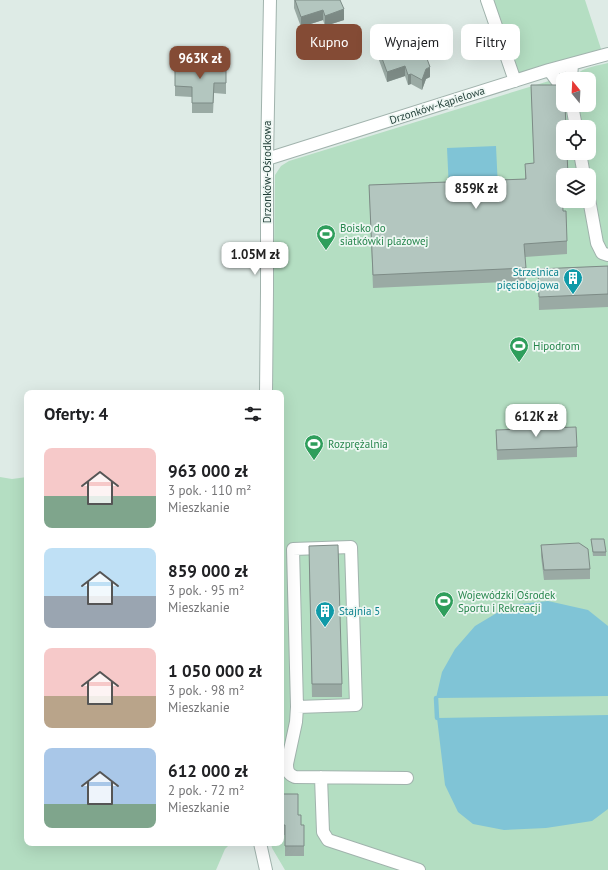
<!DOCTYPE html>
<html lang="pl">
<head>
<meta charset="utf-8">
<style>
	:root { --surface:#fff; --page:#f2f2f2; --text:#202124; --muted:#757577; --accent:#844b35 }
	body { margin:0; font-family:"PT Sans",sans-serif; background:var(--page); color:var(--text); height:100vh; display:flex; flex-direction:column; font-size:15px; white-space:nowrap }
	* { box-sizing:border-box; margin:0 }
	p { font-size:13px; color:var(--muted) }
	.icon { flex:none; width:22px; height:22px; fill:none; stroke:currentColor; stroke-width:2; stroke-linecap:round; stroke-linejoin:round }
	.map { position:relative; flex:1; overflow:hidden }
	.panel { position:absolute; left:24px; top:390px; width:260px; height:456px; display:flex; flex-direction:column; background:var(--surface); border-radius:8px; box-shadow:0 4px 16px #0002 }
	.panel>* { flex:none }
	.banner { position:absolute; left:296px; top:24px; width:252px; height:36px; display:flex; gap:8px }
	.needle { width:26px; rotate:342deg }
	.fabs { position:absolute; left:556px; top:72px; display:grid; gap:8px }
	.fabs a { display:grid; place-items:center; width:40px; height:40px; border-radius:8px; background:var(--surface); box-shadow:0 4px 16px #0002; font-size:20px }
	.price { position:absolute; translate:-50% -34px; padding:0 9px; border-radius:8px; background:#fff; color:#222; font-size:13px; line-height:26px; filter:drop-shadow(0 1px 2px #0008) }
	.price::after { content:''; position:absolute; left:50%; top:24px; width:12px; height:9px; margin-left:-6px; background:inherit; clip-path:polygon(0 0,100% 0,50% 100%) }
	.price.selected { background:var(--accent); color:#fff }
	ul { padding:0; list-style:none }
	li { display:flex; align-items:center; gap:12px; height:100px; padding:0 20px }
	li span { display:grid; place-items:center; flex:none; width:112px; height:80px; border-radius:8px; color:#555 }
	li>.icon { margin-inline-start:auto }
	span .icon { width:48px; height:48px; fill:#fffc; stroke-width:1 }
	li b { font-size:17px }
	h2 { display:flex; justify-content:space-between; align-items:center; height:48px; padding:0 20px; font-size:17px }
	.chip { padding:0 14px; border-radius:8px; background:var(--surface); box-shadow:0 4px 16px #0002; font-size:14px; line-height:36px }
	.chip.selected { background:var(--accent); color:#fff }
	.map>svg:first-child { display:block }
	.green { fill:#b4dec2; fill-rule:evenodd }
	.water { fill:#80c4d6 }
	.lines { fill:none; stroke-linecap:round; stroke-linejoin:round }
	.stream { stroke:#80c4d6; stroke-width:4.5 }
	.minor-casing { stroke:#a1b3ad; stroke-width:14 }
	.minor { stroke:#fff; stroke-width:12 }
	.wall { fill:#9aaaa4 }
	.shaded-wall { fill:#7d8b86 }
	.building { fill:#b3c6bf; stroke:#7d8b86 }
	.labels { text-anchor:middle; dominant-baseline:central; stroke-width:3.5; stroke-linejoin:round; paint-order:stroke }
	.street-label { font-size:11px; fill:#1e3c35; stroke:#eef7f3 }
	.leisure-label { font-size:11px; fill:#27864d; stroke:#eef7f3; text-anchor:start }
	.culture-label { font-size:11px; fill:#0d838f; stroke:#eef7f3; text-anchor:end }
</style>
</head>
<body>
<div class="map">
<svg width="608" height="870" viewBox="0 0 608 870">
	<rect width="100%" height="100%" fill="#deebe6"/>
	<path class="green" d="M 480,0 L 585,0 L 603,55 L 509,83 Z
		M 608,63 L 608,870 L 285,870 L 272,848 L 271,843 L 281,843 L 281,393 L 272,393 L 275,175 L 281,166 L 289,161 L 549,81 L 556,86 L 563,105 L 589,105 L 589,79 L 575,79 C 578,67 598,66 608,63 ZM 563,127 L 589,127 L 589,153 L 563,153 ZM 563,175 L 589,175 L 589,201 L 563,201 Z
		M 0,477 L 12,479 L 27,477 L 27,843 L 231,843 L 225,849 L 216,870 L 0,870 Z"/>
	<path class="water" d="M 496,146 L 498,188 L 449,190 L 447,148 Z
		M 548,601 L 588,610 L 608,626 L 608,696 L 436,698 L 442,672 L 455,649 L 475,626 L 510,605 Z
		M 608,715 L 608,809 L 592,821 L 546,828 L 504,830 L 473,824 L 458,812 L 445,785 L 437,718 Z"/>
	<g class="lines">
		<path class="stream" d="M 436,698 L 437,718"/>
		<defs>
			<path id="minor" d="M 487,0 L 515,81
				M 549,70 L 563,89
				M 571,79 L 572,64
				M 572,105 L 576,127
				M 580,153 L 584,175
				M 267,159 L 549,70 L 608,54
				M 589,199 L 597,243 L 602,253 L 608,255
				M 266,393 L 267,291 L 267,159 L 270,0
				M 297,707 L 356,705 L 351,547 L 293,549 L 297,707 L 296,722 L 287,764 C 287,771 288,774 295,777 L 407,778
				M 321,777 L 323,832 L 328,840 L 419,870
				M 260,843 L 266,870"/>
		</defs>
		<use href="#minor" class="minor-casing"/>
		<use href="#minor" class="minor"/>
	</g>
	<path class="wall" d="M 294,0 L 340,0 L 344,20 L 325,26 L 323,20 L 301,27 L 294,8 Z
		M 376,42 L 396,42 L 430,77 L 426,79 L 422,90 L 411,84 L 408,85 L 405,76 L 387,82 L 376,52 Z
		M 226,75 L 226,94 L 214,93 L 213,113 L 192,113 L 192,97 L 175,96 L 175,86 Z
		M 531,85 L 563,175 L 563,211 L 567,241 L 567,254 L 525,257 L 526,281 L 373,288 L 369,185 L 525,179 L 525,164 L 534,163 Z
		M 608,266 L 608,307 L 539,310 L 538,269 Z
		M 496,430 L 577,447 L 577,457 L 497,460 Z
		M 591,539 L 606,552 L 606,556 L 593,556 Z
		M 541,545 L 590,569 L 590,579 L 544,580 L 541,556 Z
		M 309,559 L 342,684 L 342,697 L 312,697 Z
		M 281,794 L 301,825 L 304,825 L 304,856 L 285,856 L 285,835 L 282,835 Z"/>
	<path class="shaded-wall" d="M 344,9 L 344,20 L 325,26 L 325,16 Z
		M 323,10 L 323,20 L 301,27 L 301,17 Z
		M 405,66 L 405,76 L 387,82 L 387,72 Z
		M 430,67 L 430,77 L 426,79 L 422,90 L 422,80 L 426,69 Z
		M 411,74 L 411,84 L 408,85 L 408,75 Z"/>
	<path class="building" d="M 295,0 L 340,0 L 344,9 L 325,16 L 323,10 L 301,17 Z
		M 418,34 L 430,67 L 426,69 L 422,80 L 411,74 L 408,75 L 405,66 L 387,72 L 376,42 L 394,36 L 396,42 Z
		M 175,64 L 226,65 L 226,83 L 214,83 L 213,103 L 192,103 L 192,87 L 175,86 Z
		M 531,85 L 563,85 L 563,105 L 565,105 L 566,127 L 563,127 L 563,153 L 567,153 L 568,175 L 563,175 L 563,185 L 562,185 L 563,211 L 566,211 L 567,241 L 524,244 L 526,268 L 373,275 L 369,185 L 526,179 L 525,164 L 534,163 Z
		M 608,266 L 608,294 L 539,297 L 538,269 Z
		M 576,427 L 577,447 L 497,450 L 496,430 Z
		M 591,539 L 604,539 L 606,552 L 593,552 Z
		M 579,543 L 588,549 L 590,569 L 544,570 L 541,545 Z
		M 338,545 L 342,684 L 312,684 L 309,546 Z
		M 281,794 L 298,794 L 298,815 L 301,815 L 301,825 L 304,825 L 304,846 L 285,846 L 285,825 L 282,825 Z"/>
	<defs>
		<symbol id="stadium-pin" viewBox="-11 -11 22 30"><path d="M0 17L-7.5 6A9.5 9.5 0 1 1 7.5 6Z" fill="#2e9e5b" stroke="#eef7f3"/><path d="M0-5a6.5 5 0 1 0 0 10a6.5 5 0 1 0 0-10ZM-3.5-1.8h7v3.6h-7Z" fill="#fff"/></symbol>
		<symbol id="building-pin" viewBox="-11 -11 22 30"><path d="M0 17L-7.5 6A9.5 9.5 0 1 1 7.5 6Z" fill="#0f9aa8" stroke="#eef7f3"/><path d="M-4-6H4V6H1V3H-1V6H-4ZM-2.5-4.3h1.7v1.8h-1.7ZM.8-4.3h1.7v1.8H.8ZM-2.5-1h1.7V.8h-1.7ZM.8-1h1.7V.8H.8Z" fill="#fff"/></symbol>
	</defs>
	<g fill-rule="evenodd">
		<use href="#stadium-pin" x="315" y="223" width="22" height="30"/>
		<use href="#building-pin" x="562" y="267" width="22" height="30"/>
		<use href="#stadium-pin" x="508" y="335" width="22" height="30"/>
		<use href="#stadium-pin" x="303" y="433" width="22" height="30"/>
		<use href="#stadium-pin" x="433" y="590" width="22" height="30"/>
		<use href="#building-pin" x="314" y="600" width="22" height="30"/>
	</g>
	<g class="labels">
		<g class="street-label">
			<text transform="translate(437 105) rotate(-18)">Drzonków-Kąpielowa</text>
			<text transform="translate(267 172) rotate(-90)">Drzonków-Ośrodkowa</text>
		</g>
		<g class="leisure-label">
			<text x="340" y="228">Boisko do<tspan x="340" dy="13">siatkówki plażowej</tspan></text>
			<text x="533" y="346">Hipodrom</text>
			<text x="328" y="444">Rozprężalnia</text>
			<text x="458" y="595">Wojewódzki Ośrodek<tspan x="458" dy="13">Sportu i Rekreacji</tspan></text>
		</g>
		<g class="culture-label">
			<text x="559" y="272">Strzelnica<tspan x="559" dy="13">pięciobojowa</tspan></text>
			<text x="339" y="611" text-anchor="start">Stajnia 5</text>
		</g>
	</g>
</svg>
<div class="fabs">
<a><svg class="needle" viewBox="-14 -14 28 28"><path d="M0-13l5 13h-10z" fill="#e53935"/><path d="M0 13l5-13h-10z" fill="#757577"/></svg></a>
<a><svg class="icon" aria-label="locate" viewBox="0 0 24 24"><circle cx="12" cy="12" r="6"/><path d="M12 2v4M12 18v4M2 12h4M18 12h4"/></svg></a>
<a><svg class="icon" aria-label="layers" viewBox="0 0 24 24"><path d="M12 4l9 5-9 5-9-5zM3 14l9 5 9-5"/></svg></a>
</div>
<b class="price selected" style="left:200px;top:80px">963K zł</b>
<b class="price" style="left:476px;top:210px">859K zł</b>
<b class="price" style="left:255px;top:276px">1.05M zł</b>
<b class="price" style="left:536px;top:438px">612K zł</b>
<div class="banner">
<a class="chip selected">Kupno</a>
<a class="chip">Wynajem</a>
<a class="chip">Filtry</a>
</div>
<section class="panel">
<h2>Oferty: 4<svg class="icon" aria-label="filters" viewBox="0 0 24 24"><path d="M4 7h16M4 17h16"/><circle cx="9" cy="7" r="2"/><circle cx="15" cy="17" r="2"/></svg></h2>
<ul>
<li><span style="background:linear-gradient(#f6c9c9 60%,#7fa58c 0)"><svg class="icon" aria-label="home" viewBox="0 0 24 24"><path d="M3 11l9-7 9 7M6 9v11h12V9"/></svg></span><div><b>963 000 zł</b><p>3 pok. · 110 m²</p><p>Mieszkanie</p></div></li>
<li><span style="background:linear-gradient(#bfe0f5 60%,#9aa5b1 0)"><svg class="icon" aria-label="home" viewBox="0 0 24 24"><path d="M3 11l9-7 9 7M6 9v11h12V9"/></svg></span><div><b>859 000 zł</b><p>3 pok. · 95 m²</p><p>Mieszkanie</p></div></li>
<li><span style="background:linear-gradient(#f6c9c9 60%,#b9a48a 0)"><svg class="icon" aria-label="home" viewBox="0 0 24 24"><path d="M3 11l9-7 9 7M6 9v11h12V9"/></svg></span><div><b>1 050 000 zł</b><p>3 pok. · 98 m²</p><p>Mieszkanie</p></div></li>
<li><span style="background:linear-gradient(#a9c7e8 70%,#7fa58c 0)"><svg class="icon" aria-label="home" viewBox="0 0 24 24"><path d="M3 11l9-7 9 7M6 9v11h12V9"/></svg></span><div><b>612 000 zł</b><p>2 pok. · 72 m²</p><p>Mieszkanie</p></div></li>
</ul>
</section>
</div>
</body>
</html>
